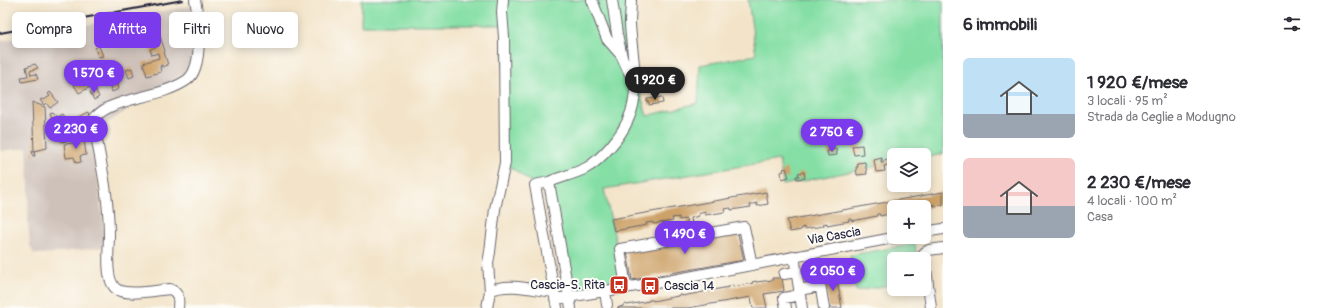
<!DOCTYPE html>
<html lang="it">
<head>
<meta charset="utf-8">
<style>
	:root { --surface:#fff; --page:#f7f7f7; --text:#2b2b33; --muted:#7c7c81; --accent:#7c3aed }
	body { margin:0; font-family:Pangolin,sans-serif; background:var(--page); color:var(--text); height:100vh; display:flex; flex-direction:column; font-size:15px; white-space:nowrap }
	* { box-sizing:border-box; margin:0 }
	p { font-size:13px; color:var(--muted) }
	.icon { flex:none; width:22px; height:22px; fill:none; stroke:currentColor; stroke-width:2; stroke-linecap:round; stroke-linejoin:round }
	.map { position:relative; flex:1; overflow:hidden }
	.sheet { display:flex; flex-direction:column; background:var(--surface); width:380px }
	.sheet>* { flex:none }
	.banner { position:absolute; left:12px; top:12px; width:380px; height:36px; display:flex; gap:8px }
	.tools { position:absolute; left:887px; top:148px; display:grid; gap:8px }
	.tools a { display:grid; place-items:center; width:44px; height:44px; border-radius:6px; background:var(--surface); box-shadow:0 2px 10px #0003; font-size:20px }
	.price { position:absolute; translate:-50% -34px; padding:0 9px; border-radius:14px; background:var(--accent); color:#fff; font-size:13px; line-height:26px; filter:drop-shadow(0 1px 2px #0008) }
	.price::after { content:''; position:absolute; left:50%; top:24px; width:12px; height:9px; margin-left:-6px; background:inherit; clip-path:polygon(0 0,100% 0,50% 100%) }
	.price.current { background:#222; color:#fff }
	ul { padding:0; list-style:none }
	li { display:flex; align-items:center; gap:12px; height:100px; padding:0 20px }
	li span { display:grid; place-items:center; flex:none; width:112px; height:80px; border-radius:6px; color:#555 }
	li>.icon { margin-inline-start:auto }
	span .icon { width:48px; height:48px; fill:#fffc; stroke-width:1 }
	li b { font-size:17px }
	h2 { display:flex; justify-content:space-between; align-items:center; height:48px; padding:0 20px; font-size:17px }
	.tag { padding:0 14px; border-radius:6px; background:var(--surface); box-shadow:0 2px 10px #0003; font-size:14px; line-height:36px }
	.tag.current { background:var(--accent); color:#fff }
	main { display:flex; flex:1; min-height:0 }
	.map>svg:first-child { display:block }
	.industrial { fill:#cec1b9 }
	.green { fill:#85dfa5; stroke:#548070 }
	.building { fill:#cda269 }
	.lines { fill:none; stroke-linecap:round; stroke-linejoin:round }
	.minor-casing { stroke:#6b666d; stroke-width:12 }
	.minor { stroke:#fff; stroke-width:10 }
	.rail { stroke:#22223b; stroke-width:2 }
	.labels { text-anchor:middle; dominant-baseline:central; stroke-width:4; stroke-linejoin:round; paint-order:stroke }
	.street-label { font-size:13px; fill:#22223b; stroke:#fdfcf7 }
	.poi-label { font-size:13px; fill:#22223b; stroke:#fdfcf7; text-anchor:end }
</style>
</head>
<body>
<main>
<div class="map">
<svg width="943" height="308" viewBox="0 0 943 308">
	<rect width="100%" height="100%" fill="#fdfcf7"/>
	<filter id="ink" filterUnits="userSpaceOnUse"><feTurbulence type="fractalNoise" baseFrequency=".025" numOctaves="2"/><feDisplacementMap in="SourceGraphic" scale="8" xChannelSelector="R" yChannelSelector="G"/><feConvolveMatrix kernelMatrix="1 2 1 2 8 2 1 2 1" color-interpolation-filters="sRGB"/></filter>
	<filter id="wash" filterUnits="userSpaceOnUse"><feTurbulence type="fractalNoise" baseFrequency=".012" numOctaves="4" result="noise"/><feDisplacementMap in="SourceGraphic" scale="16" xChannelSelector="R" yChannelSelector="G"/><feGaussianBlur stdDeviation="0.9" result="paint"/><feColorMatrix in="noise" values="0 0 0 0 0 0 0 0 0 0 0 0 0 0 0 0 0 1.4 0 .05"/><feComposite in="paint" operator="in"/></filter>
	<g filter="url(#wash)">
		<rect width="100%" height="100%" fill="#f3e4c9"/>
		<path class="industrial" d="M 192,6 L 203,23 L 190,69 L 92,133 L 106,247 L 44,254 L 34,254 L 30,246 L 28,222 L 29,186 L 27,148 L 0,151 L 0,41 Z"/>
		<path class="green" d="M 362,0 L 631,0 L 636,77 L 647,116 L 698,103 L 700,65 L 756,55 L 748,0 L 943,0 L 943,154 L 924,158 L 924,155 L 894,155 L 894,163 L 783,185 L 779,160 L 604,189 L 626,288 L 568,296 L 549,182 L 535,185 L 505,163 L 503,25 L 361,25 Z
			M 915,244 L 917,259 L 894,259 L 894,284 L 856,291 L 850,255 Z"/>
		<g id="blocks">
			<path class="building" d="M 158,30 L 165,51 L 164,52 L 168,65 L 162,67 L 162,65 L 160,66 L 161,72 L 147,76 L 143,63 L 159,58 L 158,53 L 152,55 L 150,49 L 156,47 L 151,32 Z
				M 99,46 L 103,56 L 98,57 L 95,48 Z
				M 35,64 L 38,68 L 30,71 L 31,75 L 36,74 L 38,79 L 22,82 L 21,77 L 28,76 L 26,67 Z
				M 132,68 L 134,76 L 129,78 L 126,70 Z
				M 117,70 L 120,78 L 116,79 L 119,89 L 112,92 L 105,75 Z
				M 82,73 L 90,87 L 79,93 L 70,79 Z
				M 95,89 L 99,97 L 94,100 L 90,92 Z
				M 50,92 L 58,102 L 50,108 L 46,103 L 44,105 L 40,100 L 42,99 L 44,100 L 50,96 L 48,94 Z
				M 662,97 L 663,103 L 649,105 L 649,102 L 647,102 L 647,99 Z
				M 32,102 L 45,107 L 47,148 L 34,151 L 35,156 L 33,156 L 32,151 L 34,151 Z
				M 52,112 L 57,117 L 62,114 L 67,122 L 89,112 L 92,126 L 87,127 L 85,123 L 64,132 L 67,141 L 62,142 L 50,113 Z
				M 84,138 L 86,155 L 80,156 L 81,162 L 76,163 L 74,157 L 66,158 L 64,144 L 74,143 L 73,139 Z
				M 862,145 L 863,154 L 854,155 L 852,146 Z
				M 836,149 L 837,155 L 828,156 L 827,151 Z
				M 882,158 L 882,160 L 881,160 L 881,163 L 883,163 L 883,161 L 892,159 L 893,164 L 884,166 L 885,171 L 876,172 L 874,160 Z
				M 865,162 L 867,174 L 857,175 L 856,167 L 858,167 L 857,163 Z
				M 786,168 L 789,177 L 782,179 L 781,172 L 784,171 L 783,169 Z
				M 804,172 L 805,178 L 797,179 L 796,176 L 799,176 L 798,173 Z
				M 766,192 L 768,204 L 757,206 L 757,203 L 750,205 L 751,207 L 731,210 L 731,208 L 724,209 L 725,212 L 705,215 L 705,212 L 698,214 L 699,216 L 691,218 L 692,225 L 688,225 L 686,219 L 679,220 L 679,217 L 672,218 L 673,221 L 653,224 L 653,222 L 646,223 L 647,225 L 614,231 L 611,219 Z
				M 943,192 L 943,205 L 934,206 L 934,204 L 931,205 L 931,207 L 924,208 L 924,207 L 894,207 L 894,213 L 880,216 L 880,214 L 877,214 L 877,216 L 852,221 L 852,219 L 848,219 L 849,221 L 827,225 L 827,223 L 823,224 L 824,226 L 804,229 L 804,227 L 801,228 L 801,230 L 790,232 L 787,220 Z
				M 737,230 L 744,260 L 632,280 L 627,251 Z
				M 836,275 L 842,308 L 829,308 L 824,277 Z
				M 772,278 L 782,278 L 784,291 L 764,294 L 767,308 L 753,308 L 751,297 L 688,308 L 617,308 L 623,306 L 623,305 L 626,304 L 627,305 L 649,301 L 649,300 L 653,300 L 653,301 L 678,296 L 678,295 L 682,295 L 682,296 L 704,292 L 704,291 L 708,290 L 708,291 L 729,287 L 729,286 L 733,285 L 733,287 L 753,283 L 752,282 L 756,281 L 756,282 L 773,280 Z"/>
		</g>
	</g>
	<g filter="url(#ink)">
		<use href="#blocks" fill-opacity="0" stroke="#6b666d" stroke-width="1"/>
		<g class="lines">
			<defs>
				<path id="minor" d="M 592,0 L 607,39 L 621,55
					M 612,0 L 617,34 L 622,57 L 634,83
					M 549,182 C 560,177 575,174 586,168 C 596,163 604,154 611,146 C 647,105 633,73 630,24 C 630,16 631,8 631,0
					M 924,232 L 943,229
					M 794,256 L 802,308
					M 818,271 L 824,308
					M 784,274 L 796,272
					M 626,288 L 620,249 L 744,227 L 752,265
					M 799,290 L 820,286
					M 490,291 C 507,282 535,290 554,292
					M 605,291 L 607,305
					M 555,299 L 668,281 L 898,237
					M 178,308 C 179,299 179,293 170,289 C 157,290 131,296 118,290 C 104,283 109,249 109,235 C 109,196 100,158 93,120 C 102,108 116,104 130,100 C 149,95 171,91 187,80 C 204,68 199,18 195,0
					M 487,308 L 490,291 L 488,263 L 490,252 L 495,209 L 505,163 L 504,37 L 502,12 L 503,0
					M 557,308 L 535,185 L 549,182 L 571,308
					M 786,308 L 784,298 L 800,295
					M 931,308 L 924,253 L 929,250 L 943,248"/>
			</defs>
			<use href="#minor" class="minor-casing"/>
			<use href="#minor" class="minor"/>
			<path class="rail" d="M 0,33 L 183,0"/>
		</g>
	</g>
	<defs>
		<symbol id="bus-square" viewBox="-11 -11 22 22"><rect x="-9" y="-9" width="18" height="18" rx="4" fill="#c8321e" stroke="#fdfcf7"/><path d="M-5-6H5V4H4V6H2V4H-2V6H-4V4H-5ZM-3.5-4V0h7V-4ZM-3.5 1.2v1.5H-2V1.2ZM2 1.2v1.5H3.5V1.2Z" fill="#fff"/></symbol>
	</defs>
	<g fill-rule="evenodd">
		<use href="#bus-square" x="608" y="274" width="22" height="22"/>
		<use href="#bus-square" x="639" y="275" width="22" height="22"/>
	</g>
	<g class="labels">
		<g class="street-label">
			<text transform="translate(834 236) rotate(-10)">Via Cascia</text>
		</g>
		<g class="poi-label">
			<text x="605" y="285">Cascia-S. Rita</text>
			<text x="664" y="286" text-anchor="start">Cascia 14</text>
		</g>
	</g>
</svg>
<div class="tools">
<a><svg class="icon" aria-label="layers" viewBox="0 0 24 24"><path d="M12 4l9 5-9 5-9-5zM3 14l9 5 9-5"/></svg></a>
<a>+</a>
<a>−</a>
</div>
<b class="price" style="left:94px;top:94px">1 570 €</b>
<b class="price current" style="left:655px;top:101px">1 920 €</b>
<b class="price" style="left:76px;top:150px">2 230 €</b>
<b class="price" style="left:832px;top:153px">2 750 €</b>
<b class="price" style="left:685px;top:255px">1 490 €</b>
<b class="price" style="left:833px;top:292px">2 050 €</b>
<div class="banner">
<a class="tag">Compra</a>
<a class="tag current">Affitta</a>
<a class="tag">Filtri</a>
<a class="tag">Nuovo</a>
</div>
</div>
<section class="sheet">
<h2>6 immobili<svg class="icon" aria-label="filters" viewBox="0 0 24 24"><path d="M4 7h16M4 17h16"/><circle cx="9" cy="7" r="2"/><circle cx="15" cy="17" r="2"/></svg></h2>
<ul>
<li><span style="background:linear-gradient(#bfe0f5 70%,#9aa5b1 0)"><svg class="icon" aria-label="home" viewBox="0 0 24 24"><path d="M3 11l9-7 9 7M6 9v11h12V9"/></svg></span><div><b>1 920 €/mese</b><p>3 locali · 95 m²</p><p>Strada da Ceglie a Modugno</p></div></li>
<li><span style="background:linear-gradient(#f6c9c9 60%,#9aa5b1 0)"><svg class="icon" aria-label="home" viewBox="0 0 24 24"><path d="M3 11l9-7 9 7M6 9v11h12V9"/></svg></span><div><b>2 230 €/mese</b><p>4 locali · 100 m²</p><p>Casa</p></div></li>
</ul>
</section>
</main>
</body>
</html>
